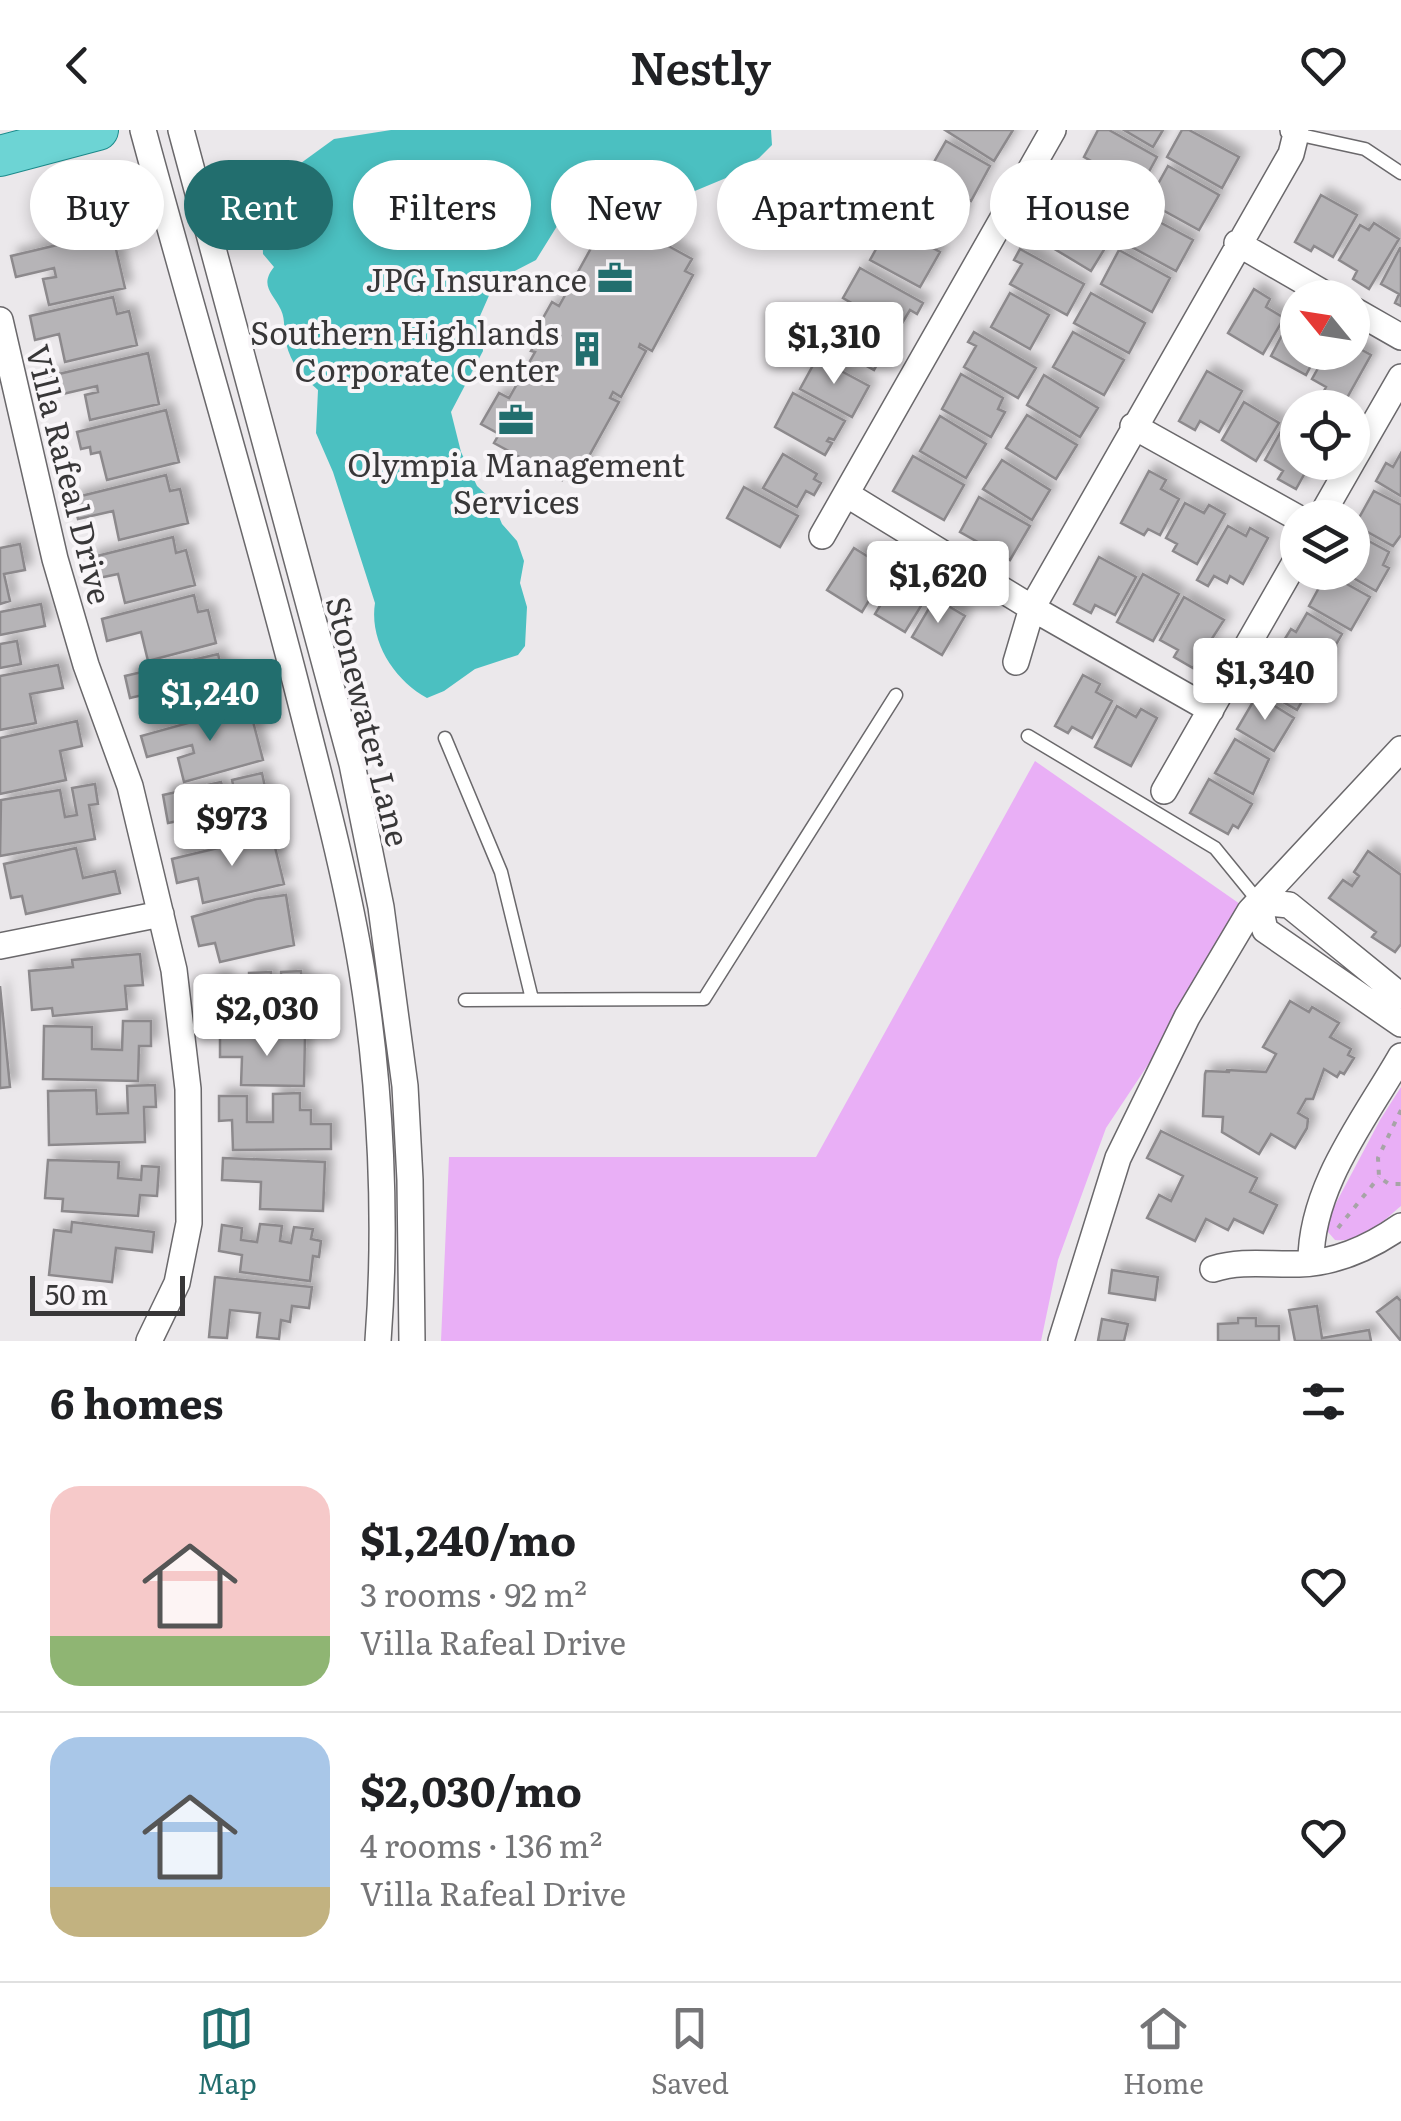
<!DOCTYPE html>
<html lang="en">
<head>
<meta charset="utf-8">
<style>
	:root { --surface:#fff; --page:#f6f6f6; --text:#202124; --muted:#757577; --line:#e0e0e0; --accent:#226e6e }
	body { margin:0; font-family:Literata,serif; background:var(--page); color:var(--text); height:100vh; display:flex; flex-direction:column; font-size:38px; white-space:nowrap }
	* { box-sizing:border-box; margin:0 }
	p { font-size:32px; color:var(--muted) }
	.icon { flex:none; width:55px; height:55px; fill:none; stroke:currentColor; stroke-width:2; stroke-linecap:round; stroke-linejoin:round }
	.map { position:relative; height:1211px; overflow:hidden }
	.drawer { display:flex; flex-direction:column; background:var(--surface); flex:1 }
	.drawer>* { flex:none }
	.hud { position:absolute; left:30px; top:30px; width:1342px; height:90px; display:flex; gap:20px }
	.needle { width:65px; rotate:300deg }
	.buttons { position:absolute; left:1280px; top:150px; display:grid; gap:20px }
	.buttons a { display:grid; place-items:center; width:90px; height:90px; border-radius:50%; background:var(--surface); box-shadow:0 5px 15px #0003; font-size:50px }
	.scale { position:absolute; left:30px; bottom:25px; width:155px; box-sizing:border-box; padding-left:10px; border:5px solid #383738; border-top:0; font-size:28px; line-height:35px; white-space:nowrap; color:#383738; -webkit-text-stroke:8px #f8f5f8; paint-order:stroke }
	.price { position:absolute; translate:-50% -85px; padding:0 22px; border-radius:10px; background:#fff; color:#222; font-size:32px; line-height:65px; filter:drop-shadow(0 2px 5px #0008) }
	.price::after { content:''; position:absolute; left:50%; top:60px; width:30px; height:22px; margin-left:-15px; background:inherit; clip-path:polygon(0 0,100% 0,50% 100%) }
	.price.current { background:var(--accent); color:#fff }
	ul { padding:0; list-style:none }
	li { display:flex; align-items:center; gap:30px; height:250px; padding:0 50px }
	li+li { border-top:2px solid var(--line) }
	li span { display:grid; place-items:center; flex:none; width:280px; height:200px; border-radius:30px; color:#555 }
	li>.icon { margin-inline-start:auto }
	span .icon { width:120px; height:120px; fill:#fffc; stroke-width:1 }
	li b { font-size:42px }
	h2 { display:flex; justify-content:space-between; align-items:center; height:120px; padding:0 50px; font-size:42px }
	.pill { padding:0 35px; border-radius:45px; background:var(--surface); box-shadow:0 5px 15px #0003; font-size:35px; line-height:90px }
	.pill.current { background:var(--accent); color:#fff }
	header { display:flex; justify-content:space-between; align-items:center; height:130px; padding:0 50px; background:var(--surface); font-size:45px; font-weight:600 }
	.menu { display:flex; justify-content:space-around; align-items:center; height:140px; border-top:2px solid var(--line); background:var(--surface); font-size:28px; color:var(--muted) }
	.menu a { display:grid; justify-items:center; gap:5px }
	.menu .current { color:var(--accent) }
	.map>svg:first-child { display:block }
	.green { fill:#e9aff6 }
	.water { fill:#4bc0c1 }
	.building { fill:#b6b4b7; stroke:#8c898c; stroke-width:2.5; filter:url(#shadow) }
	.lines { fill:none; stroke-linecap:round; stroke-linejoin:round }
	.service-casing { stroke:#6a686b; stroke-width:15 }
	.minor-casing { stroke:#6a686b; stroke-width:28 }
	.primary-casing { stroke:#1b8a8b; stroke-width:42 }
	.path { stroke:#a6a4a6; stroke-width:4; stroke-dasharray:5 8; stroke-linecap:butt }
	.service { stroke:#fff; stroke-width:12 }
	.minor { stroke:#fff; stroke-width:25 }
	.primary { stroke:#6dd4d4; stroke-width:40 }
	.labels { text-anchor:middle; dominant-baseline:central; stroke-width:8; stroke-linejoin:round; paint-order:stroke }
	.poi-label { font-size:32px; fill:#383738; stroke:#f8f5f8; text-anchor:end }
	.street-label { font-size:32px; fill:#383738; stroke:#f8f5f8 }
</style>
</head>
<body>
<header><svg class="icon" aria-label="back" viewBox="0 0 24 24"><path d="M15 5l-7 7 7 7"/></svg>Nestly<svg class="icon" aria-label="heart" viewBox="0 0 24 24"><path d="M12 20l-8-8c-3-5 5-10 8-4 3-6 11-1 8 4z"/></svg></header>
<div class="map">
<svg width="1401" height="1211" viewBox="0 0 1401 1211">
	<defs>
		<filter id="shadow"><feDropShadow dx="7" dy="-7" stdDeviation="5" flood-color="#0004"/></filter>
	</defs>
	<rect width="100%" height="100%" fill="#ebe8eb"/>
	<path class="green" d="M 1035,631 L 1250,781 L 1106,998 L 1058,1130 L 1041,1211 L 441,1211 L 449,1027 L 816,1027 Z
		M 1401,957 L 1401,1076 C 1382,1092 1362,1113 1335,1110 L 1328,1102 L 1327,1090 L 1380,990 Z"/>
	<path class="water" d="M 391,0 L 771,0 L 772,15 L 759,28 L 726,48 L 690,63 L 653,58 L 605,60 L 572,72 L 536,130 L 503,147 L 491,161 L 480,186 L 483,221 L 451,282 L 461,322 L 477,356 L 492,370 L 502,394 L 517,411 L 524,431 L 520,453 L 527,477 L 525,516 L 518,525 L 475,539 L 444,561 L 427,568 C 394,550 369,511 375,473 L 333,342 L 316,303 L 318,260 C 302,246 291,234 286,213 C 283,203 286,190 281,180 C 273,163 259,156 274,137 L 263,124 L 262,101 L 301,33 L 334,9 Z"/>
	<path class="building" d="M 945,0 L 1013,0 L 994,31 Z
		M 1098,0 L 1109,0 L 1157,27 L 1140,58 L 1084,27 Z
		M 1124,0 L 1163,0 L 1153,17 Z
		M 1182,0 L 1189,0 L 1239,27 L 1222,58 L 1167,27 Z
		M 946,11 L 990,36 L 971,71 L 926,46 Z
		M 1168,36 L 1219,65 L 1199,100 L 1148,72 Z
		M 1080,39 L 1129,66 L 1111,100 L 1061,73 Z
		M 921,52 L 966,77 L 946,112 L 902,88 Z
		M 1321,65 L 1357,85 L 1333,127 L 1314,116 L 1311,121 L 1295,112 Z
		M 1052,75 L 1110,110 L 1091,141 L 1033,106 Z
		M 1139,81 L 1193,110 L 1176,141 L 1128,115 L 1135,102 L 1129,99 Z
		M 619,89 L 692,129 L 685,141 L 693,145 L 652,221 L 640,214 L 639,217 L 646,221 L 621,267 L 613,262 L 610,268 L 619,272 L 579,344 L 568,338 L 562,350 L 494,313 L 499,304 L 481,294 L 499,263 L 509,268 L 535,222 L 531,221 L 535,214 L 530,211 L 552,172 L 559,176 L 600,102 L 605,97 L 613,101 Z
		M 1374,93 L 1399,109 L 1369,159 L 1353,149 L 1357,141 L 1339,130 L 1360,95 L 1369,100 Z
		M 890,94 L 940,122 L 920,157 L 870,130 Z
		M 112,102 L 125,158 L 49,175 L 43,149 L 56,147 L 54,138 L 16,147 L 11,126 Z
		M 1400,118 L 1401,118 L 1401,176 L 1395,173 L 1399,164 L 1381,154 Z
		M 1020,119 L 1084,154 L 1067,185 L 1010,154 L 1022,134 L 1014,130 Z
		M 1119,120 L 1170,148 L 1152,182 L 1101,154 Z
		M 860,138 L 923,173 L 917,184 L 910,180 L 898,200 L 843,168 Z
		M 1254,159 L 1270,169 L 1266,177 L 1284,188 L 1263,224 L 1228,203 Z
		M 1010,163 L 1049,185 L 1030,219 L 991,197 Z
		M 1091,163 L 1145,193 L 1129,223 L 1074,193 Z
		M 113,167 L 117,184 L 129,181 L 137,215 L 65,232 L 59,204 L 35,210 L 30,186 Z
		M 842,178 L 893,206 L 874,240 L 823,212 Z
		M 1290,190 L 1298,194 L 1298,222 L 1318,222 L 1306,245 L 1271,226 Z
		M 974,202 L 1036,238 L 1018,268 L 964,237 L 976,216 L 968,212 Z
		M 1073,202 L 1124,230 L 1104,265 L 1053,237 Z
		M 1353,215 L 1371,225 L 1343,275 L 1323,263 L 1326,257 L 1312,249 L 1327,222 L 1352,222 Z
		M 148,223 L 159,274 L 90,290 L 85,265 L 98,262 L 97,256 L 50,267 L 46,247 Z
		M 817,228 L 869,256 L 852,287 L 800,259 Z
		M 1207,241 L 1242,261 L 1219,302 L 1200,291 L 1195,300 L 1179,291 Z
		M 961,244 L 1003,268 L 998,279 L 1005,282 L 991,307 L 942,279 Z
		M 1044,245 L 1098,278 L 1080,307 L 1027,275 Z
		M 793,263 L 845,291 L 834,310 L 829,308 L 827,311 L 832,313 L 825,325 L 775,297 Z
		M 1244,272 L 1279,293 L 1256,331 L 1222,310 Z
		M 166,280 L 179,332 L 107,350 L 100,322 L 91,324 L 90,317 L 81,319 L 77,302 Z
		M 1027,285 L 1077,315 L 1056,349 L 1006,318 Z
		M 940,286 L 986,314 L 966,348 L 920,321 Z
		M 1285,294 L 1296,300 L 1298,298 L 1298,332 L 1311,332 L 1296,359 L 1278,349 L 1283,341 L 1265,330 Z
		M 1401,323 L 1401,366 L 1376,351 L 1386,333 L 1393,337 Z
		M 783,324 L 817,344 L 814,349 L 821,353 L 814,365 L 806,361 L 797,377 L 763,358 Z
		M 913,326 L 964,355 L 944,390 L 893,361 Z
		M 1002,330 L 1050,360 L 1032,390 L 983,359 Z
		M 1149,341 L 1166,350 L 1161,359 L 1179,369 L 1160,405 L 1148,399 L 1144,405 L 1121,393 Z
		M 166,345 L 170,361 L 180,359 L 188,393 L 119,410 L 113,381 L 78,389 L 73,368 Z
		M 744,357 L 798,386 L 780,417 L 727,388 Z
		M 1374,361 L 1401,375 L 1401,405 L 1393,416 L 1355,395 Z
		M 979,367 L 1030,396 L 1010,430 L 960,402 Z
		M 1185,373 L 1204,383 L 1209,375 L 1225,384 L 1197,434 L 1173,421 L 1177,414 L 1166,408 Z
		M 1228,396 L 1246,406 L 1250,398 L 1268,408 L 1243,454 L 1230,446 L 1227,453 L 1214,446 L 1208,456 L 1197,450 Z
		M 1352,402 L 1389,422 L 1383,435 L 1389,438 L 1376,461 L 1343,442 L 1352,442 Z
		M 173,407 L 176,423 L 186,420 L 195,455 L 125,473 L 118,444 L 94,449 L 89,428 Z
		M 20,414 L 25,440 L 4,444 L 10,471 L 0,474 L 0,418 Z
		M 854,418 L 888,439 L 862,482 L 827,460 Z
		M 1099,427 L 1136,447 L 1115,485 L 1095,475 L 1091,483 L 1074,474 Z
		M 1327,443 L 1370,467 L 1351,500 L 1309,476 Z
		M 899,444 L 929,463 L 905,502 L 875,484 Z
		M 1143,444 L 1179,464 L 1153,511 L 1117,492 Z
		M 194,465 L 198,482 L 208,480 L 216,513 L 148,531 L 141,502 L 107,511 L 102,489 Z
		M 1184,467 L 1224,490 L 1193,538 L 1174,527 L 1178,520 L 1160,510 Z
		M 935,468 L 965,486 L 942,525 L 912,507 Z
		M 41,474 L 45,496 L 0,505 L 0,482 Z
		M 1307,483 L 1342,504 L 1322,539 L 1281,515 L 1291,499 L 1296,502 Z
		M 17,511 L 21,534 L 0,538 L 0,514 Z
		M 1275,521 L 1317,545 L 1297,580 L 1266,562 L 1273,545 L 1264,540 Z
		M 218,524 L 222,540 L 232,537 L 240,572 L 171,588 L 164,560 L 130,568 L 125,546 Z
		M 58,535 L 63,558 L 30,564 L 36,593 L 0,600 L 0,546 Z
		M 1083,545 L 1100,554 L 1096,562 L 1112,571 L 1092,608 L 1072,597 L 1068,603 L 1055,596 Z
		M 1257,565 L 1294,588 L 1274,621 L 1237,599 Z
		M 249,576 L 263,630 L 184,652 L 178,628 L 194,623 L 192,615 L 147,627 L 141,606 Z
		M 1117,576 L 1136,587 L 1141,579 L 1157,588 L 1131,636 L 1095,617 Z
		M 77,591 L 82,616 L 60,621 L 66,650 L 0,664 L 0,608 Z
		M 1235,609 L 1269,629 L 1253,664 L 1215,643 Z
		M 262,643 L 268,671 L 259,673 L 264,695 L 187,712 L 183,690 L 168,693 L 163,665 L 221,652 L 225,666 L 235,664 L 232,650 Z
		M 1209,649 L 1252,674 L 1238,698 L 1233,695 L 1228,704 L 1190,683 Z
		M 95,654 L 98,674 L 89,675 L 95,709 L 0,726 L 1,670 L 60,660 L 65,687 L 77,685 L 72,658 Z
		M 272,705 L 284,754 L 203,773 L 198,748 L 177,753 L 172,729 Z
		M 76,718 L 83,748 L 115,741 L 120,763 L 26,784 L 22,766 L 11,768 L 4,734 Z
		M 1368,721 L 1401,745 L 1401,814 L 1395,822 L 1372,807 L 1376,802 L 1329,768 L 1343,750 L 1352,756 L 1359,746 L 1354,742 Z
		M 286,765 L 294,815 L 220,832 L 215,813 L 199,816 L 192,787 L 256,769 Z
		M 140,824 L 143,855 L 125,856 L 127,879 L 53,886 L 52,878 L 32,880 L 29,841 L 73,837 L 72,830 Z
		M 301,841 L 302,853 L 312,853 L 313,880 L 304,880 L 305,893 L 233,896 L 233,877 L 211,878 L 210,848 L 226,847 L 226,860 L 249,859 L 249,843 L 271,842 L 272,858 L 281,857 L 281,842 Z
		M 0,856 L 10,957 L 0,958 Z
		M 1290,871 L 1309,882 L 1312,877 L 1339,893 L 1330,907 L 1351,919 L 1348,925 L 1354,928 L 1344,944 L 1340,942 L 1337,947 L 1324,939 L 1313,969 L 1306,969 L 1298,983 L 1308,989 L 1307,998 L 1295,1018 L 1271,1004 L 1259,1024 L 1222,1002 L 1223,987 L 1203,986 L 1205,944 L 1206,941 L 1230,942 L 1226,940 L 1266,942 L 1276,924 L 1263,917 Z
		M 123,891 L 151,891 L 151,916 L 139,916 L 138,951 L 43,949 L 44,896 L 92,897 L 92,919 L 122,920 Z
		M 220,905 L 305,907 L 304,956 L 241,955 L 242,927 L 220,927 Z
		M 155,955 L 156,977 L 144,977 L 145,1012 L 49,1015 L 48,961 L 96,960 L 97,984 L 128,983 L 127,956 Z
		M 300,963 L 300,980 L 311,980 L 311,994 L 331,994 L 331,1019 L 233,1020 L 232,990 L 219,991 L 219,966 L 247,966 L 247,992 L 273,992 L 273,964 Z
		M 1161,1001 L 1257,1048 L 1250,1062 L 1277,1075 L 1263,1103 L 1234,1089 L 1228,1100 L 1206,1089 L 1195,1111 L 1147,1088 L 1159,1065 L 1171,1071 L 1183,1046 L 1147,1028 Z
		M 223,1028 L 325,1032 L 323,1081 L 260,1079 L 261,1052 L 222,1050 Z
		M 48,1030 L 119,1032 L 118,1048 L 141,1050 L 142,1036 L 159,1037 L 157,1066 L 140,1065 L 138,1086 L 62,1081 L 63,1069 L 45,1068 Z
		M 72,1092 L 154,1102 L 152,1122 L 116,1118 L 112,1152 L 49,1145 L 54,1100 L 71,1102 Z
		M 260,1094 L 282,1096 L 280,1111 L 291,1113 L 294,1097 L 313,1099 L 311,1109 L 321,1111 L 319,1127 L 313,1126 L 310,1151 L 240,1142 L 242,1125 L 219,1121 L 222,1095 L 242,1098 L 241,1110 L 257,1112 Z
		M 1112,1140 L 1158,1147 L 1155,1170 L 1109,1163 Z
		M 215,1147 L 312,1157 L 309,1178 L 292,1176 L 290,1192 L 281,1190 L 279,1209 L 257,1207 L 260,1183 L 230,1180 L 227,1208 L 209,1207 Z
		M 1397,1167 L 1401,1171 L 1401,1211 L 1377,1182 Z
		M 1317,1176 L 1322,1208 L 1369,1200 L 1371,1211 L 1295,1211 L 1289,1180 Z
		M 1238,1188 L 1256,1188 L 1256,1196 L 1279,1196 L 1279,1211 L 1218,1211 L 1218,1194 L 1238,1193 Z
		M 1102,1189 L 1128,1194 L 1124,1211 L 1098,1211 Z"/>
	<g class="lines">
		<defs>
			<path id="service" d="M 1296,4 L 1365,19 L 1401,43
				M 1028,606 L 1215,718 L 1259,772
				M 445,608 L 501,742 L 532,869
				M 465,870 L 704,869 L 896,565"/>
			<path id="minor" d="M 143,0 C 193,185 248,368 296,554 C 320,649 346,744 362,841 C 381,959 387,1092 378,1211
				M 181,0 L 352,634 L 381,777 L 405,956 L 410,1050 L 412,1211
				M 1237,113 L 1332,168
				M 1352,179 L 1401,207
				M 0,190 L 55,429 L 86,535 L 130,656 L 174,840 L 188,959 L 189,1093 L 177,1153 L 149,1211
				M 1133,296 L 1298,388
				M 1352,332 L 1401,247
				M 846,364 L 1032,478 L 1211,580
				M 1320,388 L 1352,332
				M 822,406 L 1053,0
				M 1016,532 L 1032,478 L 1291,24 L 1296,4 L 1293,0
				M 1164,661 L 1298,427
				M 0,816 L 161,784
				M 1401,866 L 1289,775 L 1259,772 L 1265,800 L 1401,894
				M 1311,1133 C 1310,1057 1365,989 1401,926
				M 1213,1139 C 1243,1130 1268,1135 1299,1134 C 1336,1133 1371,1117 1401,1096
				M 1061,1211 L 1118,1028 L 1187,887 L 1250,781 L 1401,619"/>
			<path id="primary" d="M 0,26 L 98,0"/>
		</defs>
		<use href="#service" class="service-casing"/>
		<use href="#minor" class="minor-casing"/>
		<use href="#primary" class="primary-casing"/>
		<path class="path" d="M 1401,980 L 1378,1028 L 1379,1047 L 1389,1054 L 1401,1054
			M 1338,1098 L 1379,1047"/>
		<use href="#service" class="service"/>
		<use href="#minor" class="minor"/>
		<use href="#primary" class="primary"/>
	</g>
	<defs>
		<symbol id="office-bare" viewBox="-9 -9 18 18"><path d="M-6-3h4V-5.5h4V-3h4V5H-6ZM-1-4.5V-3h2v-1.5ZM-6 0V1H6V0Z" fill="#226e6e" stroke="#f8f5f8" stroke-width="2.5" paint-order="stroke"/></symbol>
		<symbol id="building-bare" viewBox="-9 -9 18 18"><path d="M-4-6H4V6H1V3H-1V6H-4ZM-2.5-4.3h1.7v1.8h-1.7ZM.8-4.3h1.7v1.8H.8ZM-2.5-1h1.7V.8h-1.7ZM.8-1h1.7V.8H.8Z" fill="#226e6e" stroke="#f8f5f8" stroke-width="2.5" paint-order="stroke"/></symbol>
	</defs>
	<g fill-rule="evenodd">
		<use href="#office-bare" x="590" y="123" width="50" height="50"/>
		<use href="#building-bare" x="562" y="194" width="50" height="50"/>
		<use href="#office-bare" x="491" y="265" width="50" height="50"/>
	</g>
	<g class="labels">
		<g class="poi-label">
			<text x="587" y="148">JPG Insurance</text>
			<text x="559" y="201">Southern Highlands<tspan x="559" dy="37">Corporate Center</tspan></text>
			<text x="516" y="333" text-anchor="middle">Olympia Management<tspan x="516" dy="37">Services</tspan></text>
		</g>
		<g class="street-label">
			<text transform="translate(71 344) rotate(76)">Villa Rafeal Drive</text>
			<text transform="translate(370 591) rotate(76)">Stonewater Lane</text>
		</g>
	</g>
</svg>
<div class="buttons">
<a><svg class="needle" viewBox="-14 -14 28 28"><path d="M0-13l5 13h-10z" fill="#e53935"/><path d="M0 13l5-13h-10z" fill="#757577"/></svg></a>
<a><svg class="icon" aria-label="locate" viewBox="0 0 24 24"><circle cx="12" cy="12" r="6"/><path d="M12 2v4M12 18v4M2 12h4M18 12h4"/></svg></a>
<a><svg class="icon" aria-label="layers" viewBox="0 0 24 24"><path d="M12 4l9 5-9 5-9-5zM3 14l9 5 9-5"/></svg></a>
</div>
<div class="scale">50 m</div>
<b class="price" style="left:834px;top:257px">$1,310</b>
<b class="price" style="left:938px;top:496px">$1,620</b>
<b class="price" style="left:1265px;top:593px">$1,340</b>
<b class="price current" style="left:210px;top:614px">$1,240</b>
<b class="price" style="left:232px;top:739px">$973</b>
<b class="price" style="left:267px;top:929px">$2,030</b>
<div class="hud">
<a class="pill">Buy</a>
<a class="pill current">Rent</a>
<a class="pill">Filters</a>
<a class="pill">New</a>
<a class="pill">Apartment</a>
<a class="pill">House</a>
</div>
</div>
<section class="drawer">
<h2>6 homes<svg class="icon" aria-label="filters" viewBox="0 0 24 24"><path d="M4 7h16M4 17h16"/><circle cx="9" cy="7" r="2"/><circle cx="15" cy="17" r="2"/></svg></h2>
<ul>
<li><span style="background:linear-gradient(#f6c9c9 75%,#8fb573 0)"><svg class="icon" aria-label="home" viewBox="0 0 24 24"><path d="M3 11l9-7 9 7M6 9v11h12V9"/></svg></span><div><b>$1,240/mo</b><p>3 rooms · 92 m²</p><p>Villa Rafeal Drive</p></div><svg class="icon" aria-label="heart" viewBox="0 0 24 24"><path d="M12 20l-8-8c-3-5 5-10 8-4 3-6 11-1 8 4z"/></svg></li>
<li><span style="background:linear-gradient(#a9c7e8 75%,#c2b280 0)"><svg class="icon" aria-label="home" viewBox="0 0 24 24"><path d="M3 11l9-7 9 7M6 9v11h12V9"/></svg></span><div><b>$2,030/mo</b><p>4 rooms · 136 m²</p><p>Villa Rafeal Drive</p></div><svg class="icon" aria-label="heart" viewBox="0 0 24 24"><path d="M12 20l-8-8c-3-5 5-10 8-4 3-6 11-1 8 4z"/></svg></li>
</ul>
</section>
<nav class="menu">
<a class="current"><svg class="icon" aria-label="map" viewBox="0 0 24 24"><path d="M3 6l6-2 6 2 6-2v14l-6 2-6-2-6 2zM9 4v14M15 6v14"/></svg>Map</a>
<a><svg class="icon" aria-label="saved" viewBox="0 0 24 24"><path d="M7 4h10v16l-5-4-5 4z"/></svg>Saved</a>
<a><svg class="icon" aria-label="home" viewBox="0 0 24 24"><path d="M3 11l9-7 9 7M6 9v11h12V9"/></svg>Home</a>
</nav>
</body>
</html>
